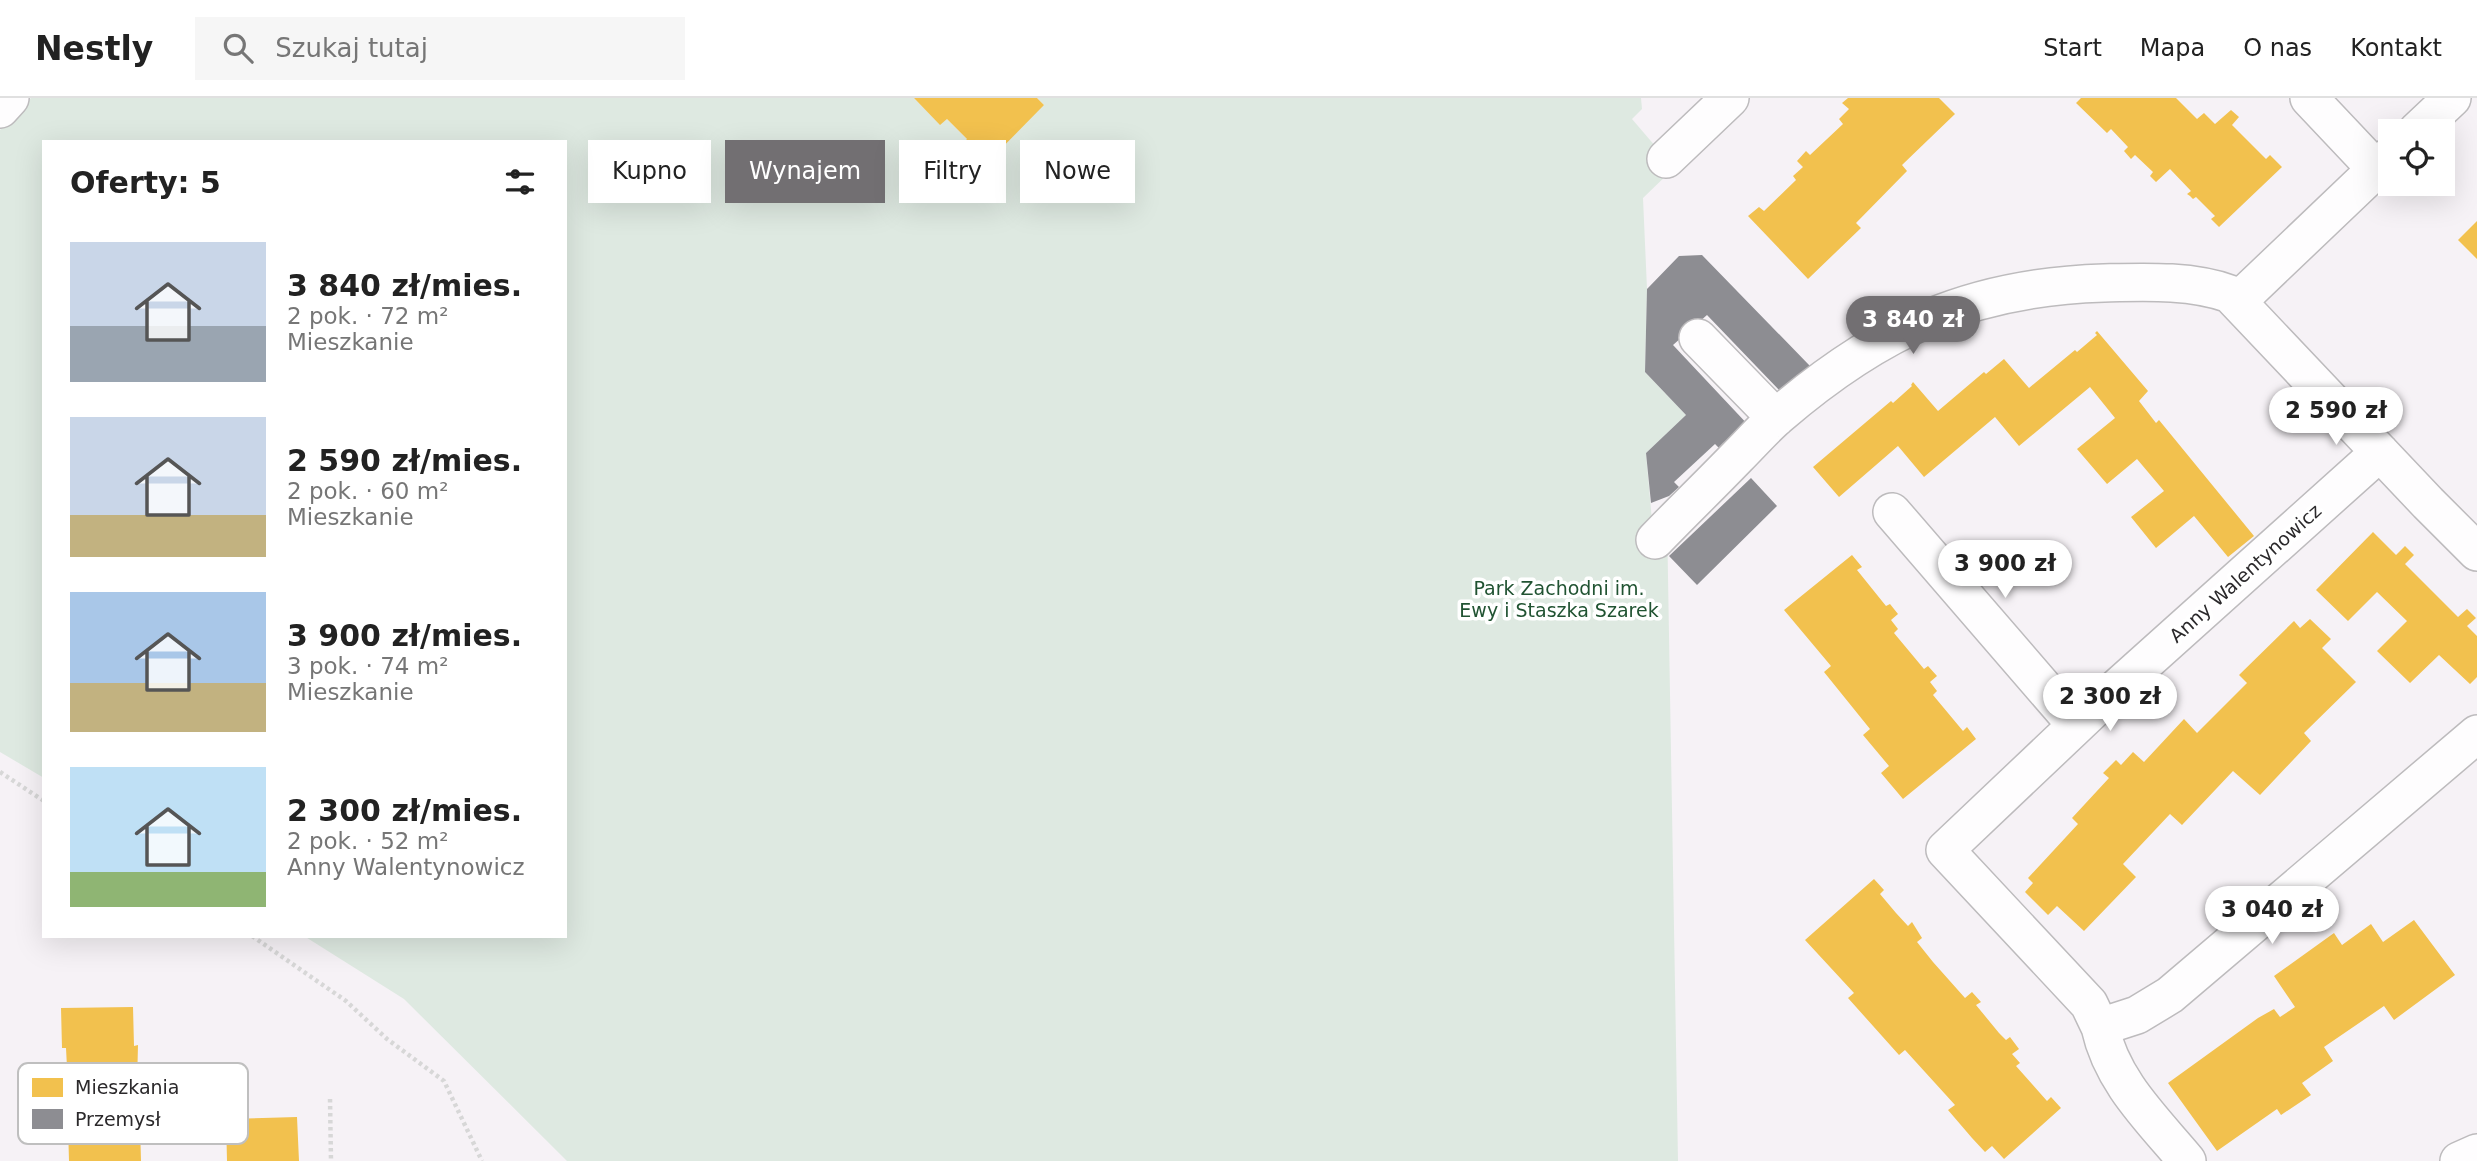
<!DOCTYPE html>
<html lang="pl">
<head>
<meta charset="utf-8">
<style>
	:root { --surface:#fff; --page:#f6f6f6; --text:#222; --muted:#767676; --line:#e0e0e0; --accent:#726f72 }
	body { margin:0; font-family:"DejaVu Sans",sans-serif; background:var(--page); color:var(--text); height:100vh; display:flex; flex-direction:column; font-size:26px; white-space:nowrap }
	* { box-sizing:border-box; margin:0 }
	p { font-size:23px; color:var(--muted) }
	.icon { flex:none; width:38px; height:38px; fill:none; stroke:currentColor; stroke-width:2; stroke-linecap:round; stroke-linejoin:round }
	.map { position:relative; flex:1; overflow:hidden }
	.sheet { position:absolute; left:42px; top:42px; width:525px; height:798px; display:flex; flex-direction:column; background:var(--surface); border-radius:0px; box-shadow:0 7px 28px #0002 }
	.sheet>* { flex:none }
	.guide { position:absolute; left:588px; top:42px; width:665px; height:63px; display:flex; gap:14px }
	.tools { position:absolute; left:2378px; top:21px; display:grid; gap:14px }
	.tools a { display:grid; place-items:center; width:77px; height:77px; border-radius:0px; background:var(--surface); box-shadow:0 7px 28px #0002; font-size:35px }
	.price { position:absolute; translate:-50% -60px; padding:0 16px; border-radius:24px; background:#fff; color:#222; font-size:23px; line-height:46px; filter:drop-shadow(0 2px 4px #0008) }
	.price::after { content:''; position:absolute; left:50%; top:42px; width:21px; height:16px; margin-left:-10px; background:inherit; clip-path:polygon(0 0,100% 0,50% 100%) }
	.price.selected { background:var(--accent); color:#fff }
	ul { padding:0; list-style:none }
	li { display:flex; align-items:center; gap:21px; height:175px; padding:0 28px }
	li span { display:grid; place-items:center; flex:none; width:196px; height:140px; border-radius:0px; color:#555 }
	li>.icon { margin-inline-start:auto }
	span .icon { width:84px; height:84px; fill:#fffc; stroke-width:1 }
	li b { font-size:30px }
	h2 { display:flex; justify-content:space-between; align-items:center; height:84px; padding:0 28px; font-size:30px }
	.tag { padding:0 24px; border-radius:0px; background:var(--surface); box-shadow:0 7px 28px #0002; font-size:24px; line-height:63px }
	.tag.selected { background:var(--accent); color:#fff }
	header { display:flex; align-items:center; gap:42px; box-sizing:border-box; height:98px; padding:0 35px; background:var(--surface); border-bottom:2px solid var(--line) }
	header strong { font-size:33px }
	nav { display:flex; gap:38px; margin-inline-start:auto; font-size:24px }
	.search { width:490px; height:63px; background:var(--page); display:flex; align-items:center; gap:18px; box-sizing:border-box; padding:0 24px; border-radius:0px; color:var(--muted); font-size:26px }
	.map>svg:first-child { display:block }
	.green { fill:#dee9e1 }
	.homes { fill:#f2c14e }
	.industry { fill:#8d8d92 }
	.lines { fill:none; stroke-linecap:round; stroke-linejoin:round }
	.street-casing { stroke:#bdbbbd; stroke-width:40 }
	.path { stroke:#d7d7d7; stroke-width:4.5; stroke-dasharray:3.5 3.5; stroke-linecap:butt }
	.street { stroke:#fefdfe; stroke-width:37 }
	.labels { text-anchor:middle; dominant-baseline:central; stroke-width:7; stroke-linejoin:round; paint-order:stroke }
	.street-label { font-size:19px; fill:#2b292b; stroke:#fff }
	.park-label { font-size:19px; fill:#215332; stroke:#fff }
	.key { fill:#fff; stroke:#bfbfbf; stroke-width:2 }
	.key-label { font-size:19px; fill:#2b292b }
</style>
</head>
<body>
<header>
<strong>Nestly</strong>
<div class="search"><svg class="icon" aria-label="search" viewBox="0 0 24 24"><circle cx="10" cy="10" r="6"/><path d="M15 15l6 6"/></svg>Szukaj tutaj</div>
<nav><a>Start</a><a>Mapa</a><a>O nas</a><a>Kontakt</a></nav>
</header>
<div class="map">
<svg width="2477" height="1063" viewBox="0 0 2477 1063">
	<rect width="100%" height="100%" fill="#f6f2f6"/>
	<path class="green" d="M 31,0 L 914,0 L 940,26 L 947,21 L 967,41 L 1044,7 L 1037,0 L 1641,0 L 1642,11 L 1632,21 L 1674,70 L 1643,100 L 1647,191 L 1645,274 L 1686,317 L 1646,355 L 1652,423 L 1667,420 L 1678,1063 L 567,1063 L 404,901 L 304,838 L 565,838 L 565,44 L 44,44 L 44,680 L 0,654 L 0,32 Z"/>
	<path class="homes" d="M 914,0 L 1037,0 L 1044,7 L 984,68 L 962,47 L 967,41 L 947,21 L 940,27 Z
		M 1848,0 L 1939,0 L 1955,16 L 1902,67 L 1907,73 L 1856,125 L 1861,130 L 1808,181 L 1748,118 L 1759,109 L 1764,113 L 1796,82 L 1793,78 L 1803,69 L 1797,63 L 1806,53 L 1810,57 L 1843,26 L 1839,21 L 1849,11 L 1842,5 Z
		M 2081,0 L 2176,0 L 2197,21 L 2204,15 L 2215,26 L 2231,12 L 2239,19 L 2232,27 L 2266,61 L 2270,57 L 2282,69 L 2219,129 L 2211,121 L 2215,118 L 2196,99 L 2193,101 L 2190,98 L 2187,96 L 2191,93 L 2170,71 L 2156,84 L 2150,78 L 2153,74 L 2135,57 L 2131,61 L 2124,53 L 2128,49 L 2111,31 L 2107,35 L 2076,5 Z
		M 2477,123 L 2477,161 L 2458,142 Z
		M 2097,233 L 2148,293 L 2139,303 L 2156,325 L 2159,322 L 2254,438 L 2228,459 L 2194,418 L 2156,450 L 2131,419 L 2164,393 L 2137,361 L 2107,386 L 2077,351 L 2115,320 L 2090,289 L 2019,348 L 1995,319 L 1924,379 L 1898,348 L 1839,399 L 1813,369 L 1891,303 L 1893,305 L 1912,288 L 1911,287 L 1913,284 L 1938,313 L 1984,274 L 1986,276 L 2004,261 L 2029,290 L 2075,252 L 2077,254 L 2097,237 L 2095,235 Z
		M 2373,434 L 2396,457 L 2405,448 L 2414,457 L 2405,466 L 2458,519 L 2467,511 L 2476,520 L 2467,528 L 2477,538 L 2477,579 L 2470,586 L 2439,557 L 2410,585 L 2377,553 L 2407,523 L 2377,494 L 2348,523 L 2316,492 Z
		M 1852,457 L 1862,469 L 1857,472 L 1886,508 L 1890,506 L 1898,516 L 1891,522 L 1898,531 L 1894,535 L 1924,571 L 1928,568 L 1937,578 L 1930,584 L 1937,593 L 1933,597 L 1963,633 L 1967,629 L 1976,641 L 1903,701 L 1881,675 L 1889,668 L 1863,637 L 1870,631 L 1824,574 L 1831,568 L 1784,512 Z
		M 2310,521 L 2331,541 L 2322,550 L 2356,584 L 2304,635 L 2311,643 L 2260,697 L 2233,673 L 2182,727 L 2170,716 L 2123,766 L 2136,779 L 2084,833 L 2057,808 L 2048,817 L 2025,794 L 2033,785 L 2028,780 L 2078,726 L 2072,720 L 2109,680 L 2103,675 L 2116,662 L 2121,667 L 2133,654 L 2144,664 L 2184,621 L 2197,635 L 2247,585 L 2239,577 L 2294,523 L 2300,530 Z
		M 1874,781 L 1884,792 L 1880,796 L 1896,815 L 1908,828 L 1912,824 L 1922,840 L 1917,844 L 1933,864 L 1965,900 L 1972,894 L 1981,904 L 1976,907 L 1999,935 L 2006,942 L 2010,939 L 2019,951 L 2012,956 L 2020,965 L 2016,968 L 2047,1003 L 2051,999 L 2061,1010 L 2004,1061 L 1992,1048 L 1985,1054 L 1972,1040 L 1948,1012 L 1955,1007 L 1905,952 L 1899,957 L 1848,900 L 1854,895 L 1805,842 Z
		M 2414,822 L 2455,877 L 2394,922 L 2384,908 L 2324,949 L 2333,963 L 2302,985 L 2311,997 L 2281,1017 L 2277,1011 L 2217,1053 L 2168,985 L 2258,920 L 2274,911 L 2280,919 L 2295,909 L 2274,878 L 2334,835 L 2342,847 L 2371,826 L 2383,844 Z
		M 133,909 L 134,948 L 138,947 L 136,1026 L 140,1026 L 141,1063 L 69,1063 L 68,1028 L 64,1028 L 63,989 L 68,989 L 66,950 L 62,950 L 61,910 Z
		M 297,1019 L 299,1063 L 227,1063 L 226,1021 Z"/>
	<path class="industry" d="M 1702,157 L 1810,268 L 1782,295 L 1707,217 L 1673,247 L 1751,330 L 1724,355 L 1715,346 L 1674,384 L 1679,389 L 1669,398 L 1651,405 L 1646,355 L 1686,317 L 1645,274 L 1647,191 L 1679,158 Z
		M 1751,380 L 1777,408 L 1697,487 L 1669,458 Z"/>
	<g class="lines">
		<defs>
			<path id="street" d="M 2309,0 L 2377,72
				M 0,11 L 10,0
				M 2417,33 L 2452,0
				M 1666,61 L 1730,0
				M 2238,203 L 2390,58
				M 1698,240 L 1776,320
				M 1892,414 L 2076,627
				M 1655,442 C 1682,414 1710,387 1737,359 C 1751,345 1764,330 1778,318 C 1879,231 1970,189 2104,185 C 2145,184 2192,182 2230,196 L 2428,405 L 2477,454
				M 2100,929 L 2089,906 L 1945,752 L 2099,606 L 2380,354
				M 2187,1063 C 2152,1021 2112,984 2100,929 L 2137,917 L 2170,897 L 2477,636
				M 2459,1063 L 2477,1055"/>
		</defs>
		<use href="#street" class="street-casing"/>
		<path class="path" d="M 0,674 L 44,703
			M 252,838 L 346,903 L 387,941 L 444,983 L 482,1063
			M 330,1001 L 331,1063"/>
		<use href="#street" class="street"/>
	</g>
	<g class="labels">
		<g class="street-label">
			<text transform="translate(2245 475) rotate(-42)">Anny Walentynowicz</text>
		</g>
		<g class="park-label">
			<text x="1559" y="490">Park Zachodni im.<tspan x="1559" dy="22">Ewy i Staszka Szarek</tspan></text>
		</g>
	</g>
	<rect x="18" y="965" width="230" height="81" rx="10" class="key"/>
	<rect x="32" y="980" width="31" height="19" fill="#f2c14e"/>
	<rect x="32" y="1011" width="31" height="20" fill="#8d8d92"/>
	<g class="key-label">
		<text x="75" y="996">Mieszkania</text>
		<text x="75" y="1028">Przemysł</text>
	</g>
</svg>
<div class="tools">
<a><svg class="icon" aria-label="locate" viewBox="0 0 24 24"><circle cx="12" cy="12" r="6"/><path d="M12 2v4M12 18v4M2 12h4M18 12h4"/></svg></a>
</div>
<b class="price selected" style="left:1913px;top:258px">3 840 zł</b>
<b class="price" style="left:2336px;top:349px">2 590 zł</b>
<b class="price" style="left:2005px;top:502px">3 900 zł</b>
<b class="price" style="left:2110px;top:635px">2 300 zł</b>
<b class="price" style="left:2272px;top:848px">3 040 zł</b>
<div class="guide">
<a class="tag">Kupno</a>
<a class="tag selected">Wynajem</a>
<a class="tag">Filtry</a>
<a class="tag">Nowe</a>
</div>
<section class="sheet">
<h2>Oferty: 5<svg class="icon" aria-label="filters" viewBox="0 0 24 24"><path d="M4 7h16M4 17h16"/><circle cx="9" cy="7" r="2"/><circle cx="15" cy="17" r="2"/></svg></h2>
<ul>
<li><span style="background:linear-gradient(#c9d6e8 60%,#9aa5b1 0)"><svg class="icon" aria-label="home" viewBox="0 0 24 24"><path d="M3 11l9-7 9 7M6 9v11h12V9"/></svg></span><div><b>3 840 zł/mies.</b><p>2 pok. · 72 m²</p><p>Mieszkanie</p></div></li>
<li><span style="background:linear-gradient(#c9d6e8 70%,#c2b280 0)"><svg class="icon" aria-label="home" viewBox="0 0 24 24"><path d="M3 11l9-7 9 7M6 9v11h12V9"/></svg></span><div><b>2 590 zł/mies.</b><p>2 pok. · 60 m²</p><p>Mieszkanie</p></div></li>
<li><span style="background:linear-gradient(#a9c7e8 65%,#c2b280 0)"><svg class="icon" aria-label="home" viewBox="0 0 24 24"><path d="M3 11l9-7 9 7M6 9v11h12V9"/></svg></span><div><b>3 900 zł/mies.</b><p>3 pok. · 74 m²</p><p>Mieszkanie</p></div></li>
<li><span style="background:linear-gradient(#bfe0f5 75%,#8fb573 0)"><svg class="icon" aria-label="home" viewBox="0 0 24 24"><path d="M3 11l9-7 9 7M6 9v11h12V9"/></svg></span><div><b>2 300 zł/mies.</b><p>2 pok. · 52 m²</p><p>Anny Walentynowicz</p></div></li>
</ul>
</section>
</div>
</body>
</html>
